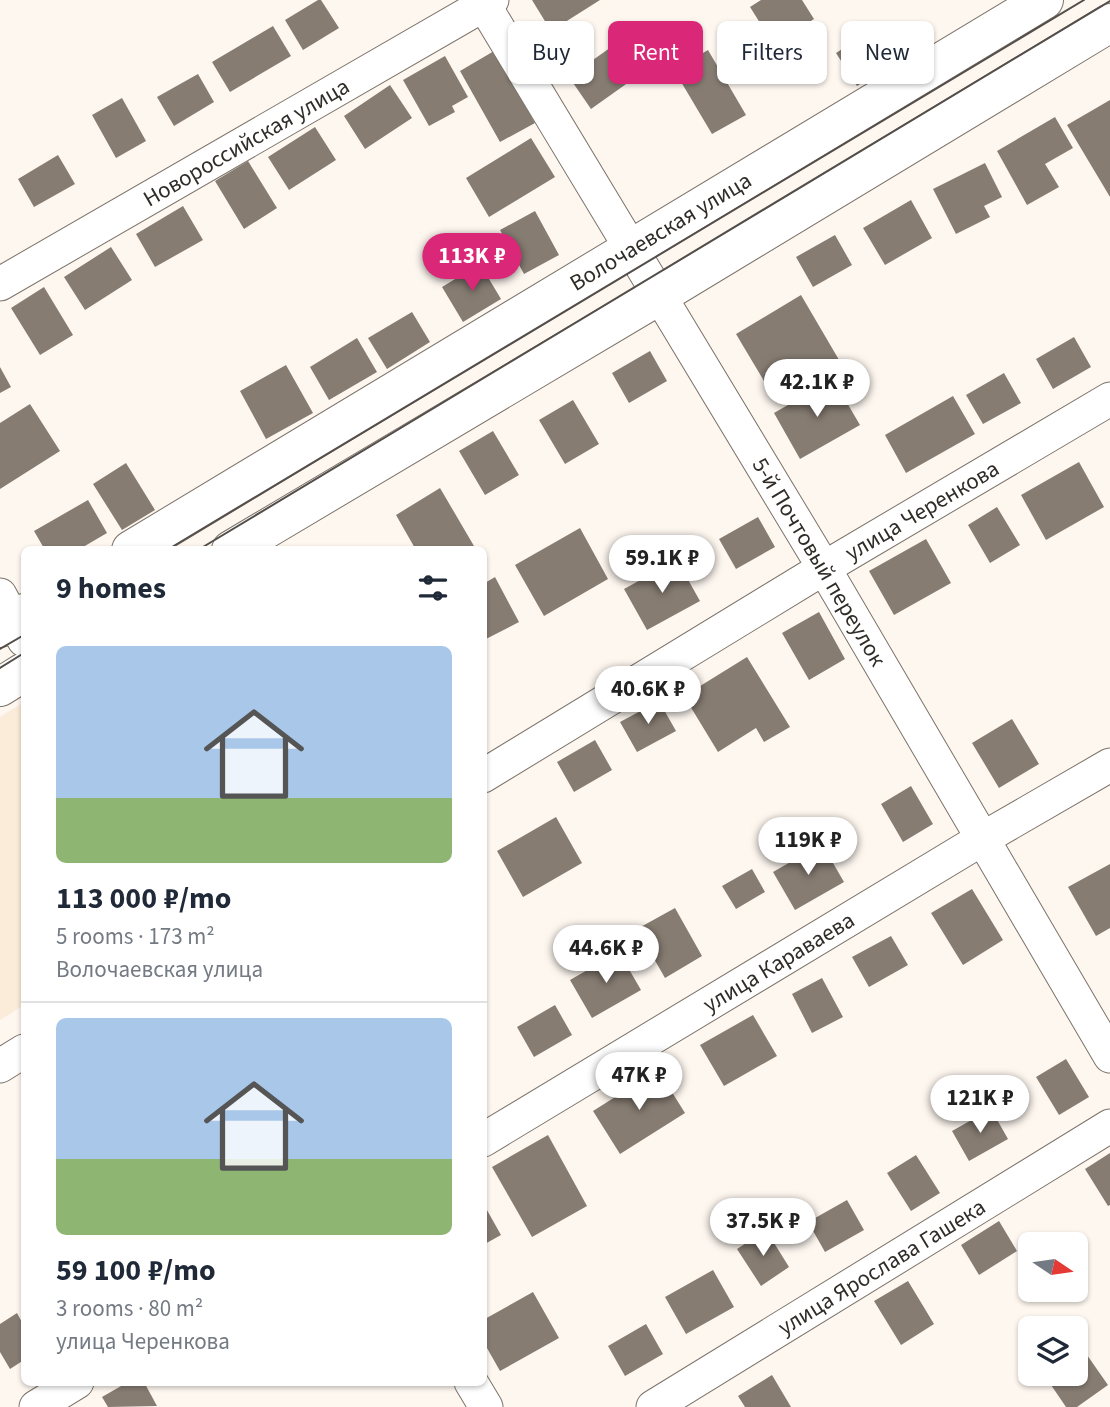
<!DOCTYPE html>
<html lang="en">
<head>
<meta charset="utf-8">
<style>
	:root { --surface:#fff; --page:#f6f6f7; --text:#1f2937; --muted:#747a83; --line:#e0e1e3; --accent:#db2777 }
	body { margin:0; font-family:"Source Sans 3",sans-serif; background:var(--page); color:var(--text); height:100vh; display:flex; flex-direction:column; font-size:26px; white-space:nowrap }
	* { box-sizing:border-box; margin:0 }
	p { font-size:23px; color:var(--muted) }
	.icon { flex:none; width:38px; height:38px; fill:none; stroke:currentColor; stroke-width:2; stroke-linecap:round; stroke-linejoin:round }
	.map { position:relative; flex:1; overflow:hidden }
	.details { position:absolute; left:21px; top:546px; width:466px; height:840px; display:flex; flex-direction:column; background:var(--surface); border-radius:10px; box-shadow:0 2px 5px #0004 }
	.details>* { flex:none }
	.hud { position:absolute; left:508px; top:21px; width:497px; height:63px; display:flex; gap:14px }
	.needle { width:46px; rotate:103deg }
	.tools { position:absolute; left:1018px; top:1232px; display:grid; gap:14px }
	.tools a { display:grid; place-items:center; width:70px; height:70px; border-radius:10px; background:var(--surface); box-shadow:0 2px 5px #0004; font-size:35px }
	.price { position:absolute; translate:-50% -60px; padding:0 16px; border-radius:24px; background:#fff; color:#222; font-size:23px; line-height:46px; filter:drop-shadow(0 2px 4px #0008) }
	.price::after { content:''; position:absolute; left:50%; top:42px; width:21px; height:16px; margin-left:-10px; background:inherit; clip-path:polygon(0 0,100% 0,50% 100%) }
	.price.active { background:var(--accent); color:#fff }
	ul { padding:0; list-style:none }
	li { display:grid; align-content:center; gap:14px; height:371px; padding:0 35px }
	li+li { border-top:2px solid var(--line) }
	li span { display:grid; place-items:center; height:217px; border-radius:10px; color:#555 }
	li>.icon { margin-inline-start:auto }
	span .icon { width:126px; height:126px; fill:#fffc; stroke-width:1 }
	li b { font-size:30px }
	h2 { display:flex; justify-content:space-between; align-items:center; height:84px; padding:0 35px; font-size:30px }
	.tag { padding:0 24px; border-radius:10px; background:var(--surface); box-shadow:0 2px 5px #0004; font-size:24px; line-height:63px }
	.tag.active { background:var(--accent); color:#fff }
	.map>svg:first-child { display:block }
	.built { fill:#fbebd9 }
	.building { fill:#867c72 }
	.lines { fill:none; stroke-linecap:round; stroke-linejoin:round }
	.minor-casing { stroke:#7c7369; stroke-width:35 }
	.major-casing { stroke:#7c7369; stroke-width:40 }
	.minor { stroke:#fff; stroke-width:33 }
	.major { stroke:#fff; stroke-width:38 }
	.tram { stroke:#534e4a; stroke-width:2 }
	.labels { text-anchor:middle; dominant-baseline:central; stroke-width:5; stroke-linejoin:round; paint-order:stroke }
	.street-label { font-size:23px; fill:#302c28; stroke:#fff }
</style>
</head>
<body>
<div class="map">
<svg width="1110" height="1407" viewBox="0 0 1110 1407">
	<rect width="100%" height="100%" fill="#fef7f0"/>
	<path class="built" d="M 24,702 L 24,1005 L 0,1020 L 0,717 Z"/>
	<path class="building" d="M 318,0 L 321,0 L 339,28 L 303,50 L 285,20 Z
		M 532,0 L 600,0 L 551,31 Z
		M 761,0 L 802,0 L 814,19 L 774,45 L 750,7 Z
		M 882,23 L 904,56 L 857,86 L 836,53 Z
		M 273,26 L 291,56 L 230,92 L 212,62 Z
		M 614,45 L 636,77 L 591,109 L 569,77 Z
		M 708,50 L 746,115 L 712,134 L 674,70 Z
		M 494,51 L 535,123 L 500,142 L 460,71 Z
		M 445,56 L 468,97 L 452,106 L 455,112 L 429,126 L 403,80 Z
		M 198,74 L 214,102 L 174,126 L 157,97 Z
		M 390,85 L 412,118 L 365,149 L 344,116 Z
		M 122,98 L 146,141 L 116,158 L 92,115 Z
		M 1110,100 L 1110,197 L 1067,125 Z
		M 1055,117 L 1073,148 L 1045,164 L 1059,187 L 1027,205 L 997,151 Z
		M 315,127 L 336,160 L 289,190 L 268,157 Z
		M 531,138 L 555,177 L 489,217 L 466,178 Z
		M 58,155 L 75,184 L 34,207 L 18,179 Z
		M 248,161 L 277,208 L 244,229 L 215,181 Z
		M 985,163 L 1002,197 L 984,206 L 990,217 L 956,234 L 933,189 Z
		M 911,200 L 932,238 L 885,265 L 863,228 Z
		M 183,206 L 203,240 L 155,267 L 136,234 Z
		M 535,211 L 559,255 L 524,274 L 500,230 Z
		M 835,235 L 852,265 L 813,287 L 796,257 Z
		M 111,247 L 132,280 L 85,310 L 64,277 Z
		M 480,264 L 501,299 L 463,322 L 442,287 Z
		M 44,287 L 73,335 L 40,355 L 11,308 Z
		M 801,295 L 842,365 L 777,403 L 736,334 Z
		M 412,312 L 430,342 L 387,369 L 368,338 Z
		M 1074,337 L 1091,367 L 1053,389 L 1036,359 Z
		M 357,338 L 377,372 L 329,400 L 310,367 Z
		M 650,351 L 667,381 L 629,403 L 612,373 Z
		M 286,365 L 313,413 L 266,439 L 240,391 Z
		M 0,367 L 11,387 L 0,393 Z
		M 1004,373 L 1021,403 L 983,424 L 966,395 Z
		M 833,379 L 860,425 L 800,459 L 774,413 Z
		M 953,396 L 975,434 L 906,473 L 885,435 Z
		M 573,400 L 599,444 L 565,464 L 539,420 Z
		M 30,404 L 60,451 L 0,489 L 0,423 Z
		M 493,431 L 519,475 L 485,495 L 459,451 Z
		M 1079,462 L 1104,507 L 1046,540 L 1021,495 Z
		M 126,463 L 155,510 L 122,530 L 93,484 Z
		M 440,488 L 474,546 L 468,550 L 416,550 L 396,515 Z
		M 88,500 L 107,533 L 78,550 L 45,550 L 34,531 Z
		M 997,507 L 1020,545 L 990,563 L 968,525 Z
		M 758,517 L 775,547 L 736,569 L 719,539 Z
		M 580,528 L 608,579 L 544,616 L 515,565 Z
		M 926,539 L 951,583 L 894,615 L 869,571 Z
		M 677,560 L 700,601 L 647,630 L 624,589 Z
		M 495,577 L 519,622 L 484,640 L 483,584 Z
		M 819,612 L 845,659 L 809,680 L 782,633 Z
		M 747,657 L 790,727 L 764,742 L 756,728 L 718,752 L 684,696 Z
		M 659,701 L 676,731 L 637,752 L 620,722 Z
		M 1012,719 L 1039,764 L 999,788 L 972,743 Z
		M 595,740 L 612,770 L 574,792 L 557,762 Z
		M 911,786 L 933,824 L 903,842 L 881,804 Z
		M 556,817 L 582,863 L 523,897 L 497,851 Z
		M 822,844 L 844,882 L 795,910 L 773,872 Z
		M 1110,864 L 1110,928 L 1096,936 L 1068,887 Z
		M 752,869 L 765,892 L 736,909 L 722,886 Z
		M 972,889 L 1003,940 L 963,965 L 931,913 Z
		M 675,908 L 702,956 L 665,978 L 637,929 Z
		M 891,936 L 908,965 L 869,987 L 852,957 Z
		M 619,952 L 641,990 L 592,1018 L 570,980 Z
		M 822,978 L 843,1017 L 812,1033 L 792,994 Z
		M 555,1005 L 572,1035 L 534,1057 L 517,1027 Z
		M 753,1015 L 777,1056 L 724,1086 L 700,1045 Z
		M 1066,1059 L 1089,1097 L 1059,1115 L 1036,1077 Z
		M 658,1070 L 685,1113 L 620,1154 L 593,1111 Z
		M 991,1109 L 1008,1139 L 969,1161 L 952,1131 Z
		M 548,1135 L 587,1206 L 532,1237 L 492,1167 Z
		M 1110,1153 L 1110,1205 L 1108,1206 L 1085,1169 Z
		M 916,1155 L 940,1193 L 911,1211 L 887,1173 Z
		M 847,1200 L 864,1230 L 825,1252 L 808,1222 Z
		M 483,1203 L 501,1235 L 483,1245 Z
		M 999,1221 L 1017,1251 L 979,1275 L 961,1245 Z
		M 766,1230 L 789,1267 L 761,1286 L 737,1249 Z
		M 713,1270 L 734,1307 L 686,1334 L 665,1297 Z
		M 908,1281 L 934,1324 L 901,1345 L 874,1301 Z
		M 533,1292 L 559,1338 L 500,1371 L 483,1341 L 483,1320 Z
		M 17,1313 L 24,1326 L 24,1360 L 10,1369 L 0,1352 L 0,1324 Z
		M 646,1324 L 663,1354 L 625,1376 L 608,1346 Z
		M 1087,1355 L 1108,1385 L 1077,1407 L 1066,1407 L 1049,1382 L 1061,1374 L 1076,1374 L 1076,1363 Z
		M 772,1375 L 791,1407 L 745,1407 L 738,1396 Z
		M 128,1382 L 144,1382 L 157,1406 L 108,1407 L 102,1397 Z"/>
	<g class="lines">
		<defs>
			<g id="minor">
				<path id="s1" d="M 481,0 L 824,568 L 1110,1056"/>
				<path id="s2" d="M 0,284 L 492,0"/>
				<path d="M 0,595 L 24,640"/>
				<path id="s3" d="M 483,776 L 824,568 L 1110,399"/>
				<path d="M 0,1066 L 24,1051"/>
				<path id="s4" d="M 483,1140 L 982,839 L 1110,765"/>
				<path d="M 471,1382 L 486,1407"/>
				<path d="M 36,1407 L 77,1382"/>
				<path id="s5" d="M 653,1407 L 1110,1126"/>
			</g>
			<g id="major">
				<path id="s6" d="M 131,550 L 1044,0"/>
				<path d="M 231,550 L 660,295 L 1110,23"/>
				<path d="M 0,628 L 24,613"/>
				<path d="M 0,687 L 24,672"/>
			</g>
		</defs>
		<use href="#minor" class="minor-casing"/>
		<use href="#major" class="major-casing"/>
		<use href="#minor" class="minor"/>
		<use href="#major" class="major"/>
		<path class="tram" d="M 167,550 L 1084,0
			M 198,550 L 1110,1
			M 0,649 L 24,635
			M 0,668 L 24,653"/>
	</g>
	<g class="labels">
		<g class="street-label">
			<text stroke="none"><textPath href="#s2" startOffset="284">Новороссийская улица</textPath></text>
			<text stroke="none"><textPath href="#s6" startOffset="618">Волочаевская улица</textPath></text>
			<text stroke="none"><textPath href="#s3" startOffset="513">улица Черенкова</textPath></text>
			<text stroke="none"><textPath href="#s1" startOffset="656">5-й Почтовый переулок</textPath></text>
			<text stroke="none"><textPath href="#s4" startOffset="345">улица Караваева</textPath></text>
			<text stroke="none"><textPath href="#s5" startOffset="268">улица Ярослава Гашека</textPath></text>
		</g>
	</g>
</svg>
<div class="tools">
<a><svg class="needle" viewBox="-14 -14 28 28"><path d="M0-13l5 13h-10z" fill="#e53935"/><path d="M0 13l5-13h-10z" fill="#747a83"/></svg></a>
<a><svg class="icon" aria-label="layers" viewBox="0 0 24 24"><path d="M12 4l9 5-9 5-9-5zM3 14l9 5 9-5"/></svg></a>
</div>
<b class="price active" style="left:472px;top:293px">113K ₽</b>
<b class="price" style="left:817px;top:419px">42.1K ₽</b>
<b class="price" style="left:662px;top:595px">59.1K ₽</b>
<b class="price" style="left:648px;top:726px">40.6K ₽</b>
<b class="price" style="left:808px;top:877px">119K ₽</b>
<b class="price" style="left:606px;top:985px">44.6K ₽</b>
<b class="price" style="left:639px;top:1112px">47K ₽</b>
<b class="price" style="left:980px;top:1135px">121K ₽</b>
<b class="price" style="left:763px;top:1258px">37.5K ₽</b>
<div class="hud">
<a class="tag">Buy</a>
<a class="tag active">Rent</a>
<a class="tag">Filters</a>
<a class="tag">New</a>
</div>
<section class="details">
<h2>9 homes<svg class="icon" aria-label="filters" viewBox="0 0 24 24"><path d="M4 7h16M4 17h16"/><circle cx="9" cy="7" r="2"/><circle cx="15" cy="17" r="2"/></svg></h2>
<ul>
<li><span style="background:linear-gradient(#a9c7e8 70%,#8fb573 0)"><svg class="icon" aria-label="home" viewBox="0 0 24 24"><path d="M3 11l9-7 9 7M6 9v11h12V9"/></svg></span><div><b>113 000 ₽/mo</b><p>5 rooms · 173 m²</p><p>Волочаевская улица</p></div></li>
<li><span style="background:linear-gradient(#a9c7e8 65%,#8fb573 0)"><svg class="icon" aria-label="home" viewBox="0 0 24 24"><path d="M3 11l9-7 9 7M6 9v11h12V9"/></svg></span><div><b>59 100 ₽/mo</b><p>3 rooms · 80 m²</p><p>улица Черенкова</p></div></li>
</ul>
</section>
</div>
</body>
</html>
